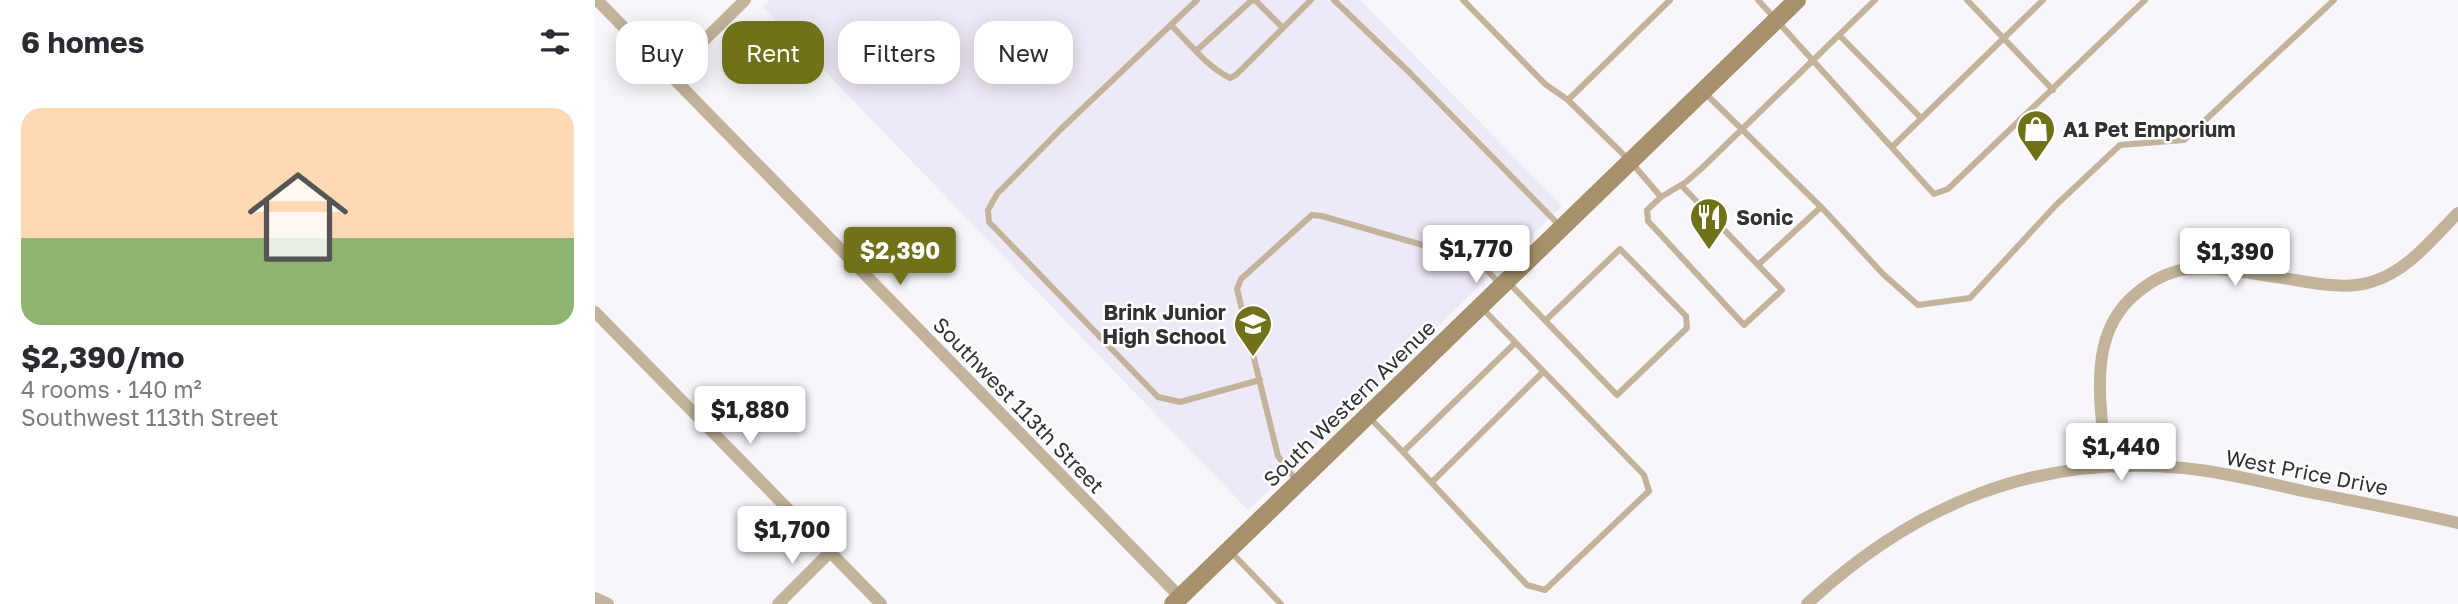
<!DOCTYPE html>
<html lang="en">
<head>
<meta charset="utf-8">
<style>
	:root { --surface:#fff; --page:#f7f7f7; --text:#2b2b33; --muted:#7c7c81; --line:#e1e1e2; --accent:#6f7218 }
	body { margin:0; font-family:"Golos Text",sans-serif; background:var(--page); color:var(--text); height:100vh; display:flex; flex-direction:column; font-size:26px; white-space:nowrap }
	* { box-sizing:border-box; margin:0 }
	p { font-size:23px; color:var(--muted) }
	.icon { flex:none; width:38px; height:38px; fill:none; stroke:currentColor; stroke-width:2; stroke-linecap:round; stroke-linejoin:round }
	.map { position:relative; flex:1; overflow:hidden }
	.drawer { display:flex; flex-direction:column; background:var(--surface); width:595px }
	.drawer>* { flex:none }
	.top-card { position:absolute; left:21px; top:21px; width:665px; height:63px; display:flex; gap:14px }
	.price { position:absolute; translate:-50% -60px; padding:0 16px; border-radius:7px; background:#fff; color:#222; font-size:23px; line-height:46px; filter:drop-shadow(0 2px 4px #0008) }
	.price::after { content:''; position:absolute; left:50%; top:42px; width:21px; height:16px; margin-left:-10px; background:inherit; clip-path:polygon(0 0,100% 0,50% 100%) }
	.price.current { background:var(--accent); color:#fff }
	ul { padding:0; list-style:none }
	li { display:grid; align-content:center; gap:14px; height:371px; padding:0 21px }
	li+li { border-top:2px solid var(--line) }
	li span { display:grid; place-items:center; height:217px; border-radius:21px; color:#555 }
	li>.icon { margin-inline-start:auto }
	span .icon { width:126px; height:126px; fill:#fffc; stroke-width:1 }
	li b { font-size:30px }
	h2 { display:flex; justify-content:space-between; align-items:center; height:84px; padding:0 21px; font-size:30px }
	.pill { padding:0 24px; border-radius:21px; background:var(--surface); box-shadow:0 4px 18px #0003; font-size:24px; line-height:63px }
	.pill.current { background:var(--accent); color:#fff }
	main { display:flex; flex:1; min-height:0 }
	.map>svg:first-child { display:block }
	.built { fill:#eee9f6 }
	.lines { fill:none; stroke-linecap:round; stroke-linejoin:round }
	.service { stroke:#c2b39a; stroke-width:6 }
	.minor { stroke:#c2b39a; stroke-width:12 }
	.secondary { stroke:#a7916c; stroke-width:18 }
	.labels { text-anchor:middle; dominant-baseline:central; stroke-width:5; stroke-linejoin:round; paint-order:stroke }
	.poi-label { font-size:21px; font-weight:bold; fill:#323133; stroke:#fff; text-anchor:start }
	.street-label { font-size:21px; fill:#323133; stroke:#fff }
</style>
</head>
<body>
<main>
<section class="drawer">
<h2>6 homes<svg class="icon" aria-label="filters" viewBox="0 0 24 24"><path d="M4 7h16M4 17h16"/><circle cx="9" cy="7" r="2"/><circle cx="15" cy="17" r="2"/></svg></h2>
<ul>
<li><span style="background:linear-gradient(#ffd9b3 60%,#8fb573 0)"><svg class="icon" aria-label="home" viewBox="0 0 24 24"><path d="M3 11l9-7 9 7M6 9v11h12V9"/></svg></span><div><b>$2,390/mo</b><p>4 rooms · 140 m²</p><p>Southwest 113th Street</p></div></li>
</ul>
</section>
<div class="map">
<svg width="1863" height="604" viewBox="0 0 1863 604">
	<rect width="100%" height="100%" fill="#f8f6fb"/>
	<path class="built" d="M 175,0 L 765,0 L 967,206 L 653,510 L 168,7 Z"/>
	<g class="lines">
		<path class="service" d="M 602,0 L 466,129 L 402,194 L 393,210 L 394,222 L 563,397 L 585,402 L 665,380
			M 739,0 L 815,73 L 966,227
			M 868,0 L 950,84 L 973,100 L 1075,0
			M 1163,0 L 1339,194 L 1353,189 L 1550,0
			M 1372,0 L 1458,90
			M 576,25 C 594,43 612,67 635,78 L 641,75 L 716,0
			M 1244,35 L 1326,118
			M 601,51 L 656,1 L 660,0 L 688,28
			M 1110,93 L 1229,210 L 1288,274 L 1323,305 L 1375,298 L 1460,206 L 1525,145 L 1589,140 L 1739,0
			M 973,100 L 1036,162 L 1066,197 L 1091,182 L 1107,168 L 1280,0
			M 1297,147 L 1448,0
			M 1066,197 L 1052,210 L 1053,221 L 1149,325 L 1187,290 L 1086,185
			M 1163,265 L 1226,207
			M 914,283 L 1022,395 L 1092,328 L 1091,316 L 1025,249 L 951,320
			M 887,308 L 1049,475 L 1054,491 L 950,590 L 932,585 L 808,452 L 920,343
			M 775,418 L 808,452
			M 701,480 L 683,456 L 642,289 L 646,279 L 717,215 L 727,216 L 883,261 L 906,285
			M 837,482 L 948,372
			M 635,551 L 686,604"/>
		<path class="minor" d="M 2,0 L 585,597
			M 75,74 L 150,0
			M 0,312 L 286,604
			M 1511,466 C 1507,407 1489,334 1543,292 C 1559,279 1576,270 1596,269 C 1624,267 1653,273 1681,277 C 1711,281 1747,291 1776,282 C 1812,272 1838,238 1863,213
			M 0,598 L 13,604
			M 183,604 L 235,552
			M 1212,604 C 1319,504 1441,454 1588,468 C 1630,472 1671,483 1713,492 C 1763,502 1813,511 1863,523"/>
		<path class="secondary" d="M 578,604 L 1202,0"/>
	</g>
	<defs>
		<symbol id="shop-pin" viewBox="-11 -11 22 30"><path d="M0 17L-7.5 6A9.5 9.5 0 1 1 7.5 6Z" fill="#6f7218" stroke="#fff"/><path d="M-5-2.5h2.3a2.7 3.5 0 0 1 5.4 0H5L5.5 6h-11ZM-1.5-2.5h3a1.5 2.3 0 0 0-3 0Z" fill="#fff"/></symbol>
		<symbol id="restaurant-pin" viewBox="-11 -11 22 30"><path d="M0 17L-7.5 6A9.5 9.5 0 1 1 7.5 6Z" fill="#6f7218" stroke="#fff"/><path d="M-5-6h1v4h1v-4h1v4h1v-4h1v5L-1.5 .5V6h-2V.5L-5-1ZM5-6V6H3V1.5H1.5Q1.5-4 5-6Z" fill="#fff"/></symbol>
		<symbol id="school-pin" viewBox="-11 -11 22 30"><path d="M0 17L-7.5 6A9.5 9.5 0 1 1 7.5 6Z" fill="#6f7218" stroke="#fff"/><path d="M0-5L7-2L0 1L-7-2ZM-4 1L0 2.5L4 1V4Q0 6-4 4Z" fill="#fff"/></symbol>
	</defs>
	<g fill-rule="evenodd">
		<use href="#shop-pin" x="1419" y="107" width="44" height="60"/>
		<use href="#restaurant-pin" x="1092" y="195" width="44" height="60"/>
		<use href="#school-pin" x="636" y="302" width="44" height="60"/>
	</g>
	<g class="labels">
		<g class="poi-label">
			<text x="1468" y="129">A1 Pet Emporium</text>
			<text x="1141" y="217">Sonic</text>
			<text x="631" y="312" text-anchor="end">Brink Junior<tspan x="631" dy="24">High School</tspan></text>
		</g>
		<g class="street-label">
			<text transform="translate(754 403) rotate(-44)">South Western Avenue</text>
			<text transform="translate(424 405) rotate(46)">Southwest 113th Street</text>
			<text transform="translate(1712 472) rotate(11)">West Price Drive</text>
		</g>
	</g>
</svg>
<b class="price" style="left:881px;top:285px">$1,770</b>
<b class="price current" style="left:305px;top:287px">$2,390</b>
<b class="price" style="left:1640px;top:288px">$1,390</b>
<b class="price" style="left:155px;top:446px">$1,880</b>
<b class="price" style="left:1526px;top:483px">$1,440</b>
<b class="price" style="left:197px;top:566px">$1,700</b>
<div class="top-card">
<a class="pill">Buy</a>
<a class="pill current">Rent</a>
<a class="pill">Filters</a>
<a class="pill">New</a>
</div>
</div>
</main>
</body>
</html>
